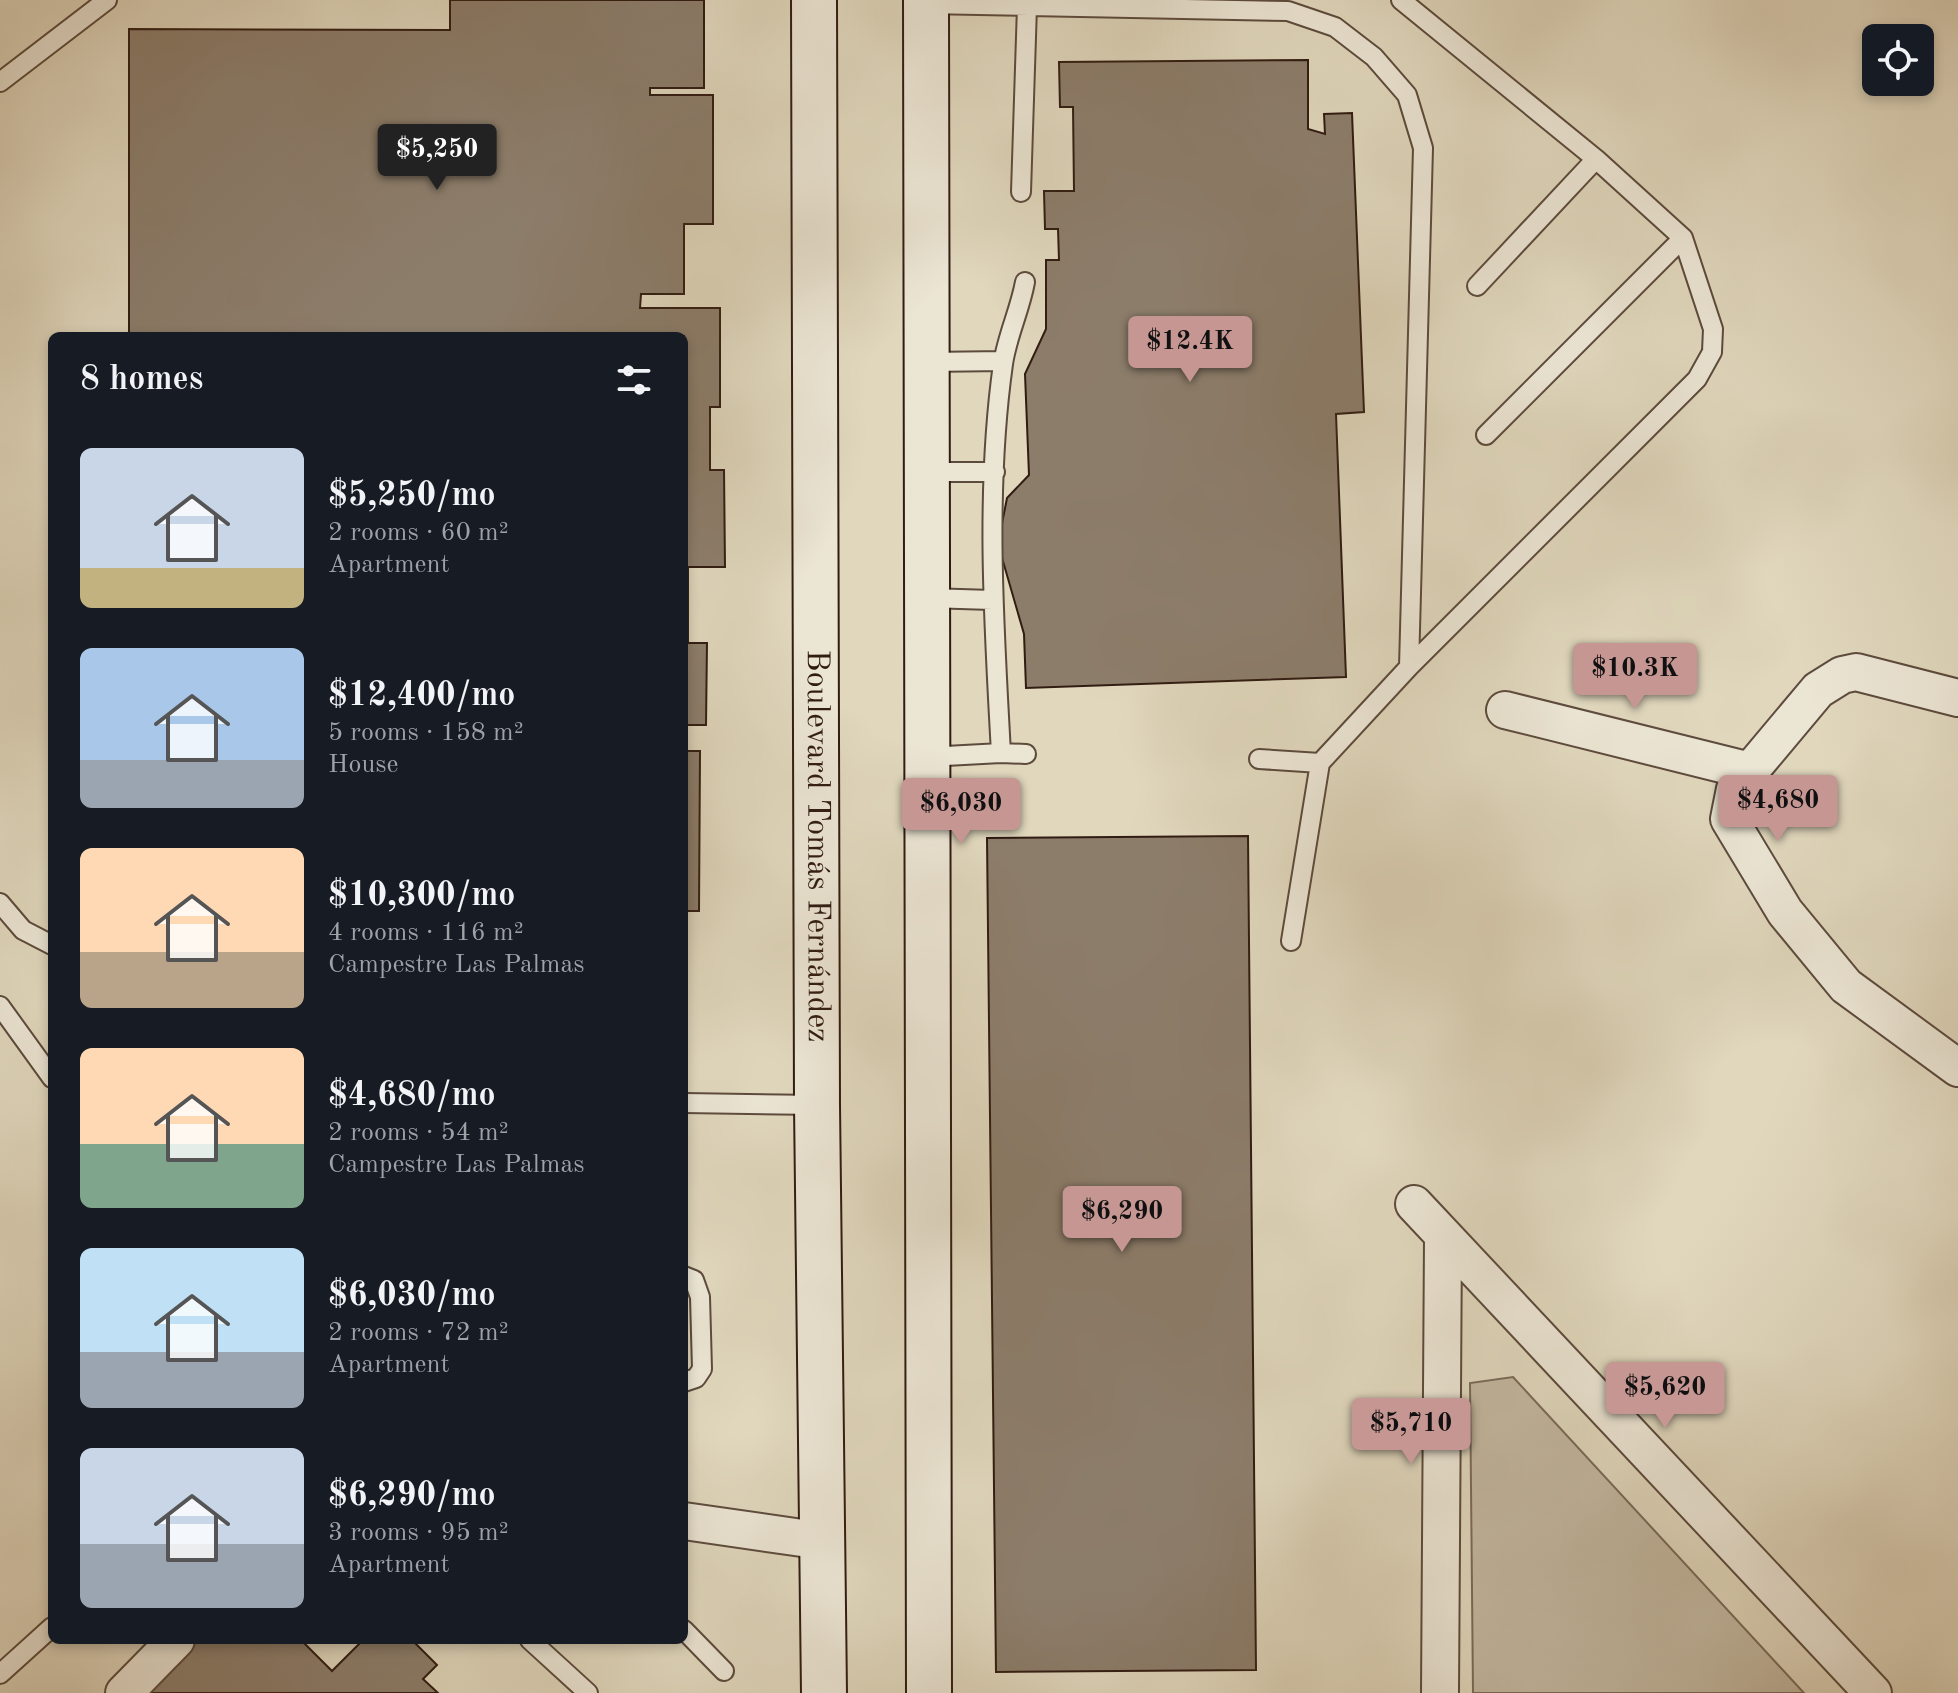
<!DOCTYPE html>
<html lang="en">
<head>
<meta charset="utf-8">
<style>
	:root { --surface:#171b24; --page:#20242c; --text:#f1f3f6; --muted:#9ea1a6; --accent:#c59692 }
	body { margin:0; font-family:"Old Standard TT",serif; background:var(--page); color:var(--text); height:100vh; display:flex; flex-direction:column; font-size:30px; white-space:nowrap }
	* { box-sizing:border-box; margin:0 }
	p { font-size:26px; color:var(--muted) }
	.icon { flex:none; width:44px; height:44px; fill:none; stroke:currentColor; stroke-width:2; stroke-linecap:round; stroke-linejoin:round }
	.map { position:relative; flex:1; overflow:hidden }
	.details { position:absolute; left:48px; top:332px; width:640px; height:1312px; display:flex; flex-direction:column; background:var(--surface); border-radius:12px; box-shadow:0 4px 12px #0003 }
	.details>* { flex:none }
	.tools { position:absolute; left:1862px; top:24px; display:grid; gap:16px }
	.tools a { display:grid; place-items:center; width:72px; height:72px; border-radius:12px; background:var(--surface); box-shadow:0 4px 12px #0003; font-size:40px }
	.price { position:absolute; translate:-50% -68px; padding:0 18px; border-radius:8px; background:var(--accent); color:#111; font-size:26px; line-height:52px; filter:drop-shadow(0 2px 4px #0008) }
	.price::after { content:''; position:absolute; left:50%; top:48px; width:24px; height:18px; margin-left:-12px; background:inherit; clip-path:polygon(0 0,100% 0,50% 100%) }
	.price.selected { background:#222; color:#fff }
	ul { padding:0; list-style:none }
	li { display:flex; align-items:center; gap:24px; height:200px; padding:0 32px }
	li span { display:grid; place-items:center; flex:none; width:224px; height:160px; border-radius:12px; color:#555 }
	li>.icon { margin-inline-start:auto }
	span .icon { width:96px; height:96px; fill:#fffc; stroke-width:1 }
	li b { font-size:34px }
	h2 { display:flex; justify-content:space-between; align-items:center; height:96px; padding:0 32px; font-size:34px }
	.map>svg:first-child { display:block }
	.green { fill:#c2b7a0; stroke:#7a6a59; stroke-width:2 }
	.building { fill:#8c7d6b; stroke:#311c12; stroke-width:2 }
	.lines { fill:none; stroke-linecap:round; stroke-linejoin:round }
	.lane-casing { stroke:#5d4b3d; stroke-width:22 }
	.street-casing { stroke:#5d4b3d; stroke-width:40 }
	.secondary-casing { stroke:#311c12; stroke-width:48 }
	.lane { stroke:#ebe5d4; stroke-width:18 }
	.street { stroke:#ebe5d4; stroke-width:36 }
	.secondary { stroke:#ebe5d4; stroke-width:44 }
	.labels { text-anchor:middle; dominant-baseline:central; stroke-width:6; stroke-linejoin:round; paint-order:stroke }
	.street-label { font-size:32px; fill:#311c12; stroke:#ebe5d4 }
</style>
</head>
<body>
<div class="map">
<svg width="1958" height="1693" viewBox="0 0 1958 1693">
	<rect width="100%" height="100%" fill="#e0d7bd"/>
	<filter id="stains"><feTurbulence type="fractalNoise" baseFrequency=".0025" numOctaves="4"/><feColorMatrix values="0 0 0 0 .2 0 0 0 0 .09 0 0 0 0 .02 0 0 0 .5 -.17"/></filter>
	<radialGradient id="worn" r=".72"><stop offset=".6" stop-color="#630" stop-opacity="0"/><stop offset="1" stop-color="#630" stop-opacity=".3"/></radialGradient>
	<path class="green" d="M 1513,1377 L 1804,1693 L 1473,1693 L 1470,1383 Z"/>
	<path class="building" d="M 450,0 L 704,0 L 704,88 L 650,88 L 650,95 L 713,95 L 713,224 L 684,224 L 684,294 L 641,294 L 640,308 L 720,308 L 720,407 L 710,407 L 710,470 L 724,470 L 725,567 L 688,567 L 688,643 L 707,643 L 706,725 L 684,725 L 684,336 L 129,336 L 129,29 L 450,30 Z
		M 1308,60 L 1308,129 L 1325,134 L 1324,114 L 1352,113 L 1364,412 L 1336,414 L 1346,677 L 1026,688 L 1024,634 L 998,544 L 1007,498 L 1029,475 L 1025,374 L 1046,329 L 1046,260 L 1059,260 L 1058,229 L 1045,229 L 1044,191 L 1074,191 L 1073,107 L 1060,107 L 1059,62 Z
		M 684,751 L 700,751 L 699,911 L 684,911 Z
		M 1248,836 L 1256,1670 L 996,1672 L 987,838 Z
		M 192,1640 L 301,1640 L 332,1671 L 363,1640 L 412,1640 L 437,1665 L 423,1679 L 438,1693 L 140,1693 Z"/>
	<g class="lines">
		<defs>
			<path id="lane" d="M 1401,0 L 1596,159 L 1683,238 L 1713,329 L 1712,352 L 1697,379 L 1409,667
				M 926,4 L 1288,11 L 1335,27 L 1374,57 L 1407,95 L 1423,148 L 1409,667 L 1320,763 L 1291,941
				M 0,82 L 107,0
				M 1021,192 L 1027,6
				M 1477,286 L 1596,159
				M 928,362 L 1003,361
				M 1486,435 L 1683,238
				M 928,472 L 995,472
				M 928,598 L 992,600
				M 1001,753 L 1026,754
				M 927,757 L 1001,753 C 994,625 985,492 1003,364 C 1007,336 1020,310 1025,282
				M 1259,759 L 1320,763
				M 0,903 L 23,930 L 52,945
				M 0,1006 L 52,1078
				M 684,1103 L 817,1105
				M 684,1276 L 694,1280 L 700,1297 L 702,1369 L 696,1378 L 684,1382
				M 684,1630 L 724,1671
				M 530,1640 L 588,1693
				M 0,1674 L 52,1627"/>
			<path id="street" d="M 1958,698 L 1856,672 L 1842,675 L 1818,690 L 1735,789 L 1729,819 L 1785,912 L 1846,986 L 1958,1068
				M 1505,710 L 1750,771
				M 1414,1204 L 1873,1693
				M 684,1521 L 823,1541
				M 124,1693 L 176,1640
				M 1440,1693 L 1443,1239"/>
			<g id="secondary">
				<path id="s1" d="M 814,0 L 817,1105 L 824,1693"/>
				<path d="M 926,0 L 929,1693"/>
			</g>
		</defs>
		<use href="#lane" class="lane-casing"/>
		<use href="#street" class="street-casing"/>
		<use href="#secondary" class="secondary-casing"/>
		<use href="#lane" class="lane"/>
		<use href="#street" class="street"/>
		<use href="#secondary" class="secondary"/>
	</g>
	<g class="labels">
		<g class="street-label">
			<text stroke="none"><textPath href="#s1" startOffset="846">Boulevard Tomás Fernández</textPath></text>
		</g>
	</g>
	<rect width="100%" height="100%" filter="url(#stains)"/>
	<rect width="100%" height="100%" fill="url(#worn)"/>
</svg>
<div class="tools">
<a><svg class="icon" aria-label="locate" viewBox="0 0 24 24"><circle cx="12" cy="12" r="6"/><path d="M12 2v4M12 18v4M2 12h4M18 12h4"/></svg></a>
</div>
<b class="price selected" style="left:437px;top:192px">$5,250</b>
<b class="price" style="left:1190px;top:384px">$12.4K</b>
<b class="price" style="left:1635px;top:711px">$10.3K</b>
<b class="price" style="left:1778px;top:843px">$4,680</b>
<b class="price" style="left:961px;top:846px">$6,030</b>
<b class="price" style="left:1122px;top:1254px">$6,290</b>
<b class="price" style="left:1665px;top:1430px">$5,620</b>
<b class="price" style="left:1411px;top:1466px">$5,710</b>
<section class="details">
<h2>8 homes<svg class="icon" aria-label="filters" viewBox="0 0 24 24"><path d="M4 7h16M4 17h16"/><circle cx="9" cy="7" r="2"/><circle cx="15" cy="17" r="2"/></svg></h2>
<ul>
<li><span style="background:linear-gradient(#c9d6e8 75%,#c2b280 0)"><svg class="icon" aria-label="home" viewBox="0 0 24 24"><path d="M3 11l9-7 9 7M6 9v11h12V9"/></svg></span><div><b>$5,250/mo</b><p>2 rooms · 60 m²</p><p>Apartment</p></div></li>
<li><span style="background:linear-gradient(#a9c7e8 70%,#9aa5b1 0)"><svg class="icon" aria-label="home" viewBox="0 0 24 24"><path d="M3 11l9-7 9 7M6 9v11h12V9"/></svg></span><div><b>$12,400/mo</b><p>5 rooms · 158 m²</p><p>House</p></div></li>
<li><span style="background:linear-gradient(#ffd9b3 65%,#b9a48a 0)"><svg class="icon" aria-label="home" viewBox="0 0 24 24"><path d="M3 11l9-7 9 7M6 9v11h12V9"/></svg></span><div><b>$10,300/mo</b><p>4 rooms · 116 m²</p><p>Campestre Las Palmas</p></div></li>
<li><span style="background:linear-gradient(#ffd9b3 60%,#7fa58c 0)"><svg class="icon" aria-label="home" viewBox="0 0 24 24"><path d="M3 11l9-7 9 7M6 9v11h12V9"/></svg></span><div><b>$4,680/mo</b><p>2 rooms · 54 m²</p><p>Campestre Las Palmas</p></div></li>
<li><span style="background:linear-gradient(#bfe0f5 65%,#9aa5b1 0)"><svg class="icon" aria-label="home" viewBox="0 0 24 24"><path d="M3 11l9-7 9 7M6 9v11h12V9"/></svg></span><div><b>$6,030/mo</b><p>2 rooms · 72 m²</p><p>Apartment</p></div></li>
<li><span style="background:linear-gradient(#c9d6e8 60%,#9aa5b1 0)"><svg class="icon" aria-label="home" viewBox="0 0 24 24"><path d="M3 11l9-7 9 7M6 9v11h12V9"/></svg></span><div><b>$6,290/mo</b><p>3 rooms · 95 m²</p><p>Apartment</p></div></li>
</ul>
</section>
</div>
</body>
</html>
